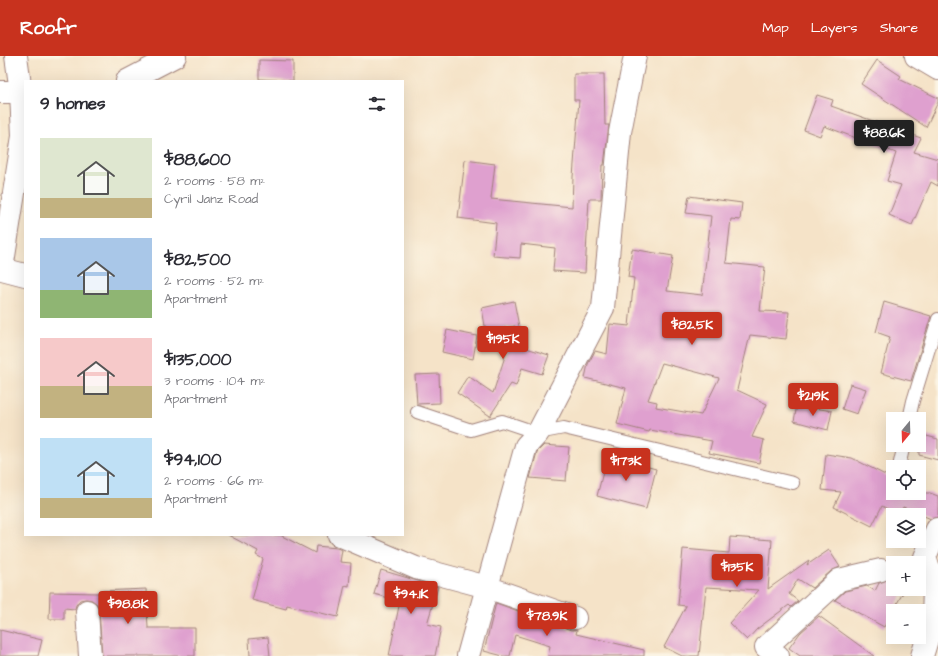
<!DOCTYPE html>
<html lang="en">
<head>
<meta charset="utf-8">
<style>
	:root { --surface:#fff; --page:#f2f2f3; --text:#2b2b33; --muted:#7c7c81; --accent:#c8321e }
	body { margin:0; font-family:"Architects Daughter",sans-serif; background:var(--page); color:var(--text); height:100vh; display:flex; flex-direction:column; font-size:15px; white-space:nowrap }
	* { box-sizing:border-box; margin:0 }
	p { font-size:13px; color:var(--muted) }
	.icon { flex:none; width:22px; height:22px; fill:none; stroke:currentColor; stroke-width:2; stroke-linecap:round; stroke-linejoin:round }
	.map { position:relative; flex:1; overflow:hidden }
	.sheet { position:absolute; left:24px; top:24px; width:380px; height:456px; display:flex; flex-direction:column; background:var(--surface); border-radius:0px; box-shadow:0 4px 16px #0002 }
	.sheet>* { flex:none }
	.needle { width:26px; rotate:199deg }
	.controls { position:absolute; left:886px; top:356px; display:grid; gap:8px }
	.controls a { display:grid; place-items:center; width:40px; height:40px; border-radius:0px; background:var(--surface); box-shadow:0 4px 16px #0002; font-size:20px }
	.price { position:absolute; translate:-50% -34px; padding:0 9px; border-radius:4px; background:var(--accent); color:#fff; font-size:13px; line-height:26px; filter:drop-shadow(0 1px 2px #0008) }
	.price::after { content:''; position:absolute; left:50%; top:24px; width:12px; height:9px; margin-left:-6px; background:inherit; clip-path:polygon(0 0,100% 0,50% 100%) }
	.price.selected { background:#222; color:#fff }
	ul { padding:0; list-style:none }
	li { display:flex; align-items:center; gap:12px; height:100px; padding:0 16px }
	li span { display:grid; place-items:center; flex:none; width:112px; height:80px; border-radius:0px; color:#555 }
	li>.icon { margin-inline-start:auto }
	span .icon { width:48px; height:48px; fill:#fffc; stroke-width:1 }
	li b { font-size:17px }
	h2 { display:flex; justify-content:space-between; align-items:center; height:48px; padding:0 16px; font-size:17px }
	header { display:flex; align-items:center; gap:24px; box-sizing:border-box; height:56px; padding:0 20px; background:var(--accent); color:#fff }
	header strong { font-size:19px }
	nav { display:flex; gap:22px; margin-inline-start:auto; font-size:14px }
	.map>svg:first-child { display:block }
	.building { fill:#dfa0cf; fill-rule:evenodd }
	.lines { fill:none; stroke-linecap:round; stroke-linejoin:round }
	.service-casing { stroke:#a0817a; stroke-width:14 }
	.minor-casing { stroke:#a0817a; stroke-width:24 }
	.service { stroke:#fff; stroke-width:12 }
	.minor { stroke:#fff; stroke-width:22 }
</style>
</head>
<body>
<header>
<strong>Roofr</strong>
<nav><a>Map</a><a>Layers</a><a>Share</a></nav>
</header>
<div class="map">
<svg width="938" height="600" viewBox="0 0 938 600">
	<rect width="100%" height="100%" fill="#fcf5e5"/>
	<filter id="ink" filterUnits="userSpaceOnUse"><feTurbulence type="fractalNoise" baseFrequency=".025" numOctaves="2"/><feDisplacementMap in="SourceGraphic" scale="8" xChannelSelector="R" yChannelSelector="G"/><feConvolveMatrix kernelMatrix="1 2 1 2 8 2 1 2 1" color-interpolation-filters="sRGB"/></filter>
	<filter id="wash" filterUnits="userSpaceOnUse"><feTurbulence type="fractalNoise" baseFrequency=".012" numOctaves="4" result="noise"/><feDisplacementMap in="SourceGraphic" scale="16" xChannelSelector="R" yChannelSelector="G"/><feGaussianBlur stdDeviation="0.9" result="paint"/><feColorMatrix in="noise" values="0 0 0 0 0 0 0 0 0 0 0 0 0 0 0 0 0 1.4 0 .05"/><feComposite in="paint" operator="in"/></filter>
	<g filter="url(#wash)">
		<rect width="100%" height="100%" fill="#f5e3c8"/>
		<g id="blocks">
			<path class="building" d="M 259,4 L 293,5 L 293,25 L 259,23 Z
				M 877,4 L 901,20 L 899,23 L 938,42 L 938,46 L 926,71 L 861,28 Z
				M 574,18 L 604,18 L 605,69 L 609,69 L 604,109 L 602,109 L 601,143 L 589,143 L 585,217 L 553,215 L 555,192 L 521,188 L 520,202 L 493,200 L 496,167 L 458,162 L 465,104 L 495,108 L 491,143 L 572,151 L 573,121 L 579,44 L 574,44 Z
				M 817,39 L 833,44 L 831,50 L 921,82 L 914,96 L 938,103 L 938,130 L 931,126 L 912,169 L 889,159 L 901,129 L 887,125 L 896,97 L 824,70 L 820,80 L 804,74 Z
				M 689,140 L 742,147 L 740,164 L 731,163 L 726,207 L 765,211 L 760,255 L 789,256 L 786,283 L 750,279 L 737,334 L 767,348 L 752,381 L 764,384 L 759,407 L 709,397 L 712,385 L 650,374 L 649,376 L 617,368 L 626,332 L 585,322 L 588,308 L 595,295 L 607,298 L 610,268 L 629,270 L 634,222 L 628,221 L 632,193 L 673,200 L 667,235 L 702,239 L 711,160 L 686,157 ZM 662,307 L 719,322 L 701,359 L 656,351 L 657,346 L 648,344 Z
				M 514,245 L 523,291 L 549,299 L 542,318 L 522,312 L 516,330 L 511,328 L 490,360 L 457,337 L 468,320 L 493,337 L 515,270 L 486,276 L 482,252 Z
				M 884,246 L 931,260 L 911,325 L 881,317 L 890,281 L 876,276 Z
				M 447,274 L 477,280 L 473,303 L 442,296 Z
				M 439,318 L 440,347 L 417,348 L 415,319 Z
				M 850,328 L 866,333 L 857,358 L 842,353 Z
				M 797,349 L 832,355 L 828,374 L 794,365 Z
				M 919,378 L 938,383 L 938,404 L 919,399 Z
				M 544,389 L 569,391 L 566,425 L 530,422 L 537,396 Z
				M 826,398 L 852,402 L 893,423 L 893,437 L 930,437 L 938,440 L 938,461 L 931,463 L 903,451 L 899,459 L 882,450 L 872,470 L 834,451 L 841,436 L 822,434 Z
				M 607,400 L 656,413 L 646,453 L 597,440 Z
				M 228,479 L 280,479 L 315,497 L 316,490 L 337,492 L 342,494 L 340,506 L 351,507 L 349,530 L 345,529 L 338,561 L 287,549 L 286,553 L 252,544 L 263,503 L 256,499 L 258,495 Z
				M 730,481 L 772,484 L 768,533 L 809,504 L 807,509 L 829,494 L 840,511 L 831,515 L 812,532 L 798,523 L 789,538 L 798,545 L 791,551 L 789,549 L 757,573 L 747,584 L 729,567 L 759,534 L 706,531 L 699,600 L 682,600 L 664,591 L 686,550 L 678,549 L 683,493 L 729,497 Z
				M 381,514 L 438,531 L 427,568 L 441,571 L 435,600 L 389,600 L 400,545 L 374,538 Z
				M 893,517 L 893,533 L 905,533 L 884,571 L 835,544 L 845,535 L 867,530 L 875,535 L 879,527 L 889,523 Z
				M 146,533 L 148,572 L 195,572 L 195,600 L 102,600 L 99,554 L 97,548 L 92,544 L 86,543 L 80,544 L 76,549 L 75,553 L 64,552 L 64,563 L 49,563 L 50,536 L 99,537 L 99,535 Z
				M 496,547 L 571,574 L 577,574 L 576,578 L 644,594 L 644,600 L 548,600 L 550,590 L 515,579 L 510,600 L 503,600 L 484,595 Z
				M 819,560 L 874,600 L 800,600 L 789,592 L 800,577 Z
				M 0,574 L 42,584 L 38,600 L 0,600 Z
				M 268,581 L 270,600 L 250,600 L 249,583 Z"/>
		</g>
	</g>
	<g filter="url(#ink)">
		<use href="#blocks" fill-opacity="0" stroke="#a0817a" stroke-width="1"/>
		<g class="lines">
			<defs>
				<path id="service" d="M 417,356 L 471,374 L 502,365 L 538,377 L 564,372 L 793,427
					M 909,363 L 913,345 L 938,263
					M 900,406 L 904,389"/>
				<path id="minor" d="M 16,0 L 21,36 L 23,80 L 2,213 L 25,219
					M 916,0 L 938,13
					M 127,25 L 175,0
					M 0,36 L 25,36
					M 339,479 L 416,512 L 487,531 L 575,562
					M 87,555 L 90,600
					M 468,600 L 526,390 L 538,377 L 603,252 L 620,76 L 635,0
					M 778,600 L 766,591 L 839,524 L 881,514
					M 922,600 L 933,564 L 934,529 L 925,501 L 937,473 L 938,474"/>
			</defs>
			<use href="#service" class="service-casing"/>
			<use href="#minor" class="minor-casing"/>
			<use href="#service" class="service"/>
			<use href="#minor" class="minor"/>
		</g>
	</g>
</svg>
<div class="controls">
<a><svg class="needle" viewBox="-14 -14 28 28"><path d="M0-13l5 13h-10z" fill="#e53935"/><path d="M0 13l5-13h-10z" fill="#7c7c81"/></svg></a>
<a><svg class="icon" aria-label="locate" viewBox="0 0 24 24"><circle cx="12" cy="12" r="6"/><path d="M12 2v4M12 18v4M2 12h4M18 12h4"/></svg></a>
<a><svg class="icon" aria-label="layers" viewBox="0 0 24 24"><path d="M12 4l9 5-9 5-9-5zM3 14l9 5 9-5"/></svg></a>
<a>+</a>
<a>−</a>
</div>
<b class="price selected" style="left:884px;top:98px">$88.6K</b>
<b class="price" style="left:692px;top:290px">$82.5K</b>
<b class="price" style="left:503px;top:304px">$195K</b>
<b class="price" style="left:813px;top:361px">$219K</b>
<b class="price" style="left:626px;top:426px">$173K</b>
<b class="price" style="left:737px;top:532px">$135K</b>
<b class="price" style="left:411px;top:559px">$94.1K</b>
<b class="price" style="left:128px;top:569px">$98.8K</b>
<b class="price" style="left:547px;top:581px">$78.9K</b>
<section class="sheet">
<h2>9 homes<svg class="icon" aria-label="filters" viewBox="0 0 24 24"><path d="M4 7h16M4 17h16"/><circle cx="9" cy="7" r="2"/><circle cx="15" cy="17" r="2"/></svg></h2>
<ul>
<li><span style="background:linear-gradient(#dfe7d0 75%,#c2b280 0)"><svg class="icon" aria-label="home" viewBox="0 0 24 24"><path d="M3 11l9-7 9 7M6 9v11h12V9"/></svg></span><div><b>$88,600</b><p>2 rooms · 58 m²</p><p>Cyril Janz Road</p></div></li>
<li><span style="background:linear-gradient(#a9c7e8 65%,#8fb573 0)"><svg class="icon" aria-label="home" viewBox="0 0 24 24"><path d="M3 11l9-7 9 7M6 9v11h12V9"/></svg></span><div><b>$82,500</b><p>2 rooms · 52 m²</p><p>Apartment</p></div></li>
<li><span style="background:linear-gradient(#f6c9c9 60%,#c2b280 0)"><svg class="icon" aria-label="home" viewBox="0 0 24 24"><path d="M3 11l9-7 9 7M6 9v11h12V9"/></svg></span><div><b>$135,000</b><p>3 rooms · 104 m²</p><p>Apartment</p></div></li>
<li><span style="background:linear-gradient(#bfe0f5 75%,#c2b280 0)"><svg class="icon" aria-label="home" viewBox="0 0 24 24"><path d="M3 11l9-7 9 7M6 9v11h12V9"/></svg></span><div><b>$94,100</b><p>2 rooms · 66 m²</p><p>Apartment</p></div></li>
</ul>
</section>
</div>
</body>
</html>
